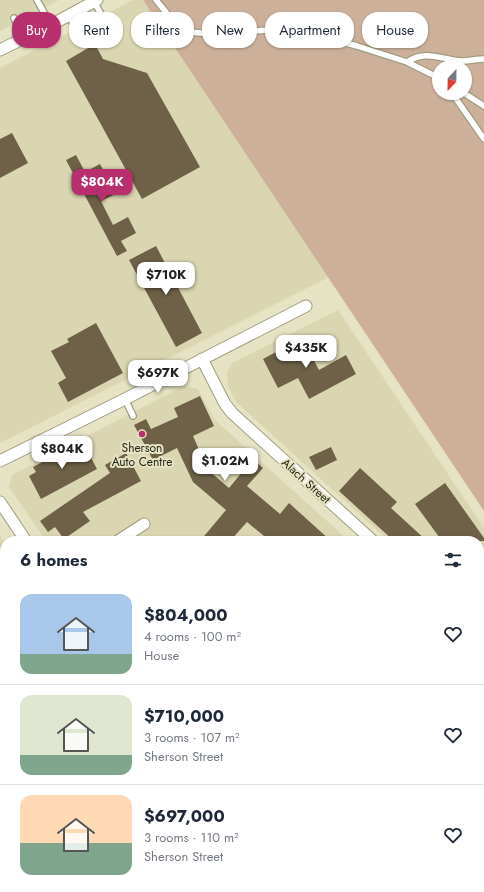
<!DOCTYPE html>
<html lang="en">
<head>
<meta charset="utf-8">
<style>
	:root { --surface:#fff; --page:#f2f2f3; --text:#1f2937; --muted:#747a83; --line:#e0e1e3; --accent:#b82f6d }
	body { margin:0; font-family:Jost,sans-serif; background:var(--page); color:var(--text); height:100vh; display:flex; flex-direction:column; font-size:15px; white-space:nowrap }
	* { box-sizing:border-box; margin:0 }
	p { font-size:13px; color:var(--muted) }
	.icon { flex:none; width:22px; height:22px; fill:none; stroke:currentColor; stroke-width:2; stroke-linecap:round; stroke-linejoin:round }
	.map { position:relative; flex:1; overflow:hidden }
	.sheet { position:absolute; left:0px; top:536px; width:484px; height:356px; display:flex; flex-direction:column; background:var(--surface); border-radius:16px 16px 0 0; box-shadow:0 1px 3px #0004 }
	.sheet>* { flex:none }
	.guide { position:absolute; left:12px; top:12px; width:460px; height:36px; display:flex; gap:8px }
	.needle { width:26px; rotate:202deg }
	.buttons { position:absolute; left:432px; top:60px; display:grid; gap:8px }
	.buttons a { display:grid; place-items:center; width:40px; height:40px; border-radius:50%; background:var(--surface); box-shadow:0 1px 3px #0004; font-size:20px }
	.price { position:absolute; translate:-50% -34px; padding:0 9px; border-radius:8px; background:#fff; color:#222; font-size:13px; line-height:26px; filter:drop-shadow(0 1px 2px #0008) }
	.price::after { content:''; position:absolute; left:50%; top:24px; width:12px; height:9px; margin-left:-6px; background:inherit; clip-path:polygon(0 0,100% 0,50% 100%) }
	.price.active { background:var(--accent); color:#fff }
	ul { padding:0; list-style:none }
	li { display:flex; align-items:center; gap:12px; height:100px; padding:0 20px }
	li+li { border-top:1px solid var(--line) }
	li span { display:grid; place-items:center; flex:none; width:112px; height:80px; border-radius:12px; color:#555 }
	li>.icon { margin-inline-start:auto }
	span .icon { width:48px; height:48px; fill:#fffc; stroke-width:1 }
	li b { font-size:17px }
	h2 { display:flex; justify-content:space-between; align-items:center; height:48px; padding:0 20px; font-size:17px }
	.pill { padding:0 14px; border-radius:16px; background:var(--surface); box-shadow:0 1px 3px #0004; font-size:14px; line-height:36px }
	.pill.active { background:var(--accent); color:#fff }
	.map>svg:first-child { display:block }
	.built { fill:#dad6b1 }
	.green { fill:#ccb09a; fill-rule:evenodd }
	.building { fill:#6e6147 }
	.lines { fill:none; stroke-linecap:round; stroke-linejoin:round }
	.service-casing { stroke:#9f9d7f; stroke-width:8 }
	.minor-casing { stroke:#9f9d7f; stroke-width:13 }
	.path { stroke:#86856f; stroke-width:2; stroke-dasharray:3 3; stroke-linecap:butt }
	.service { stroke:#fff; stroke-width:5.5 }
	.minor { stroke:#fff; stroke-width:11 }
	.poi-dot { fill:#b82f6d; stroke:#e5e3c3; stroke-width:1.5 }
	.labels { text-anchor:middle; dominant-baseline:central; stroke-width:4; stroke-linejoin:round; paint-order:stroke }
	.poi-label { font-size:12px; fill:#28271b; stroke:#e5e3c3 }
	.street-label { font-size:12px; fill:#28271b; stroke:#e5e3c3 }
</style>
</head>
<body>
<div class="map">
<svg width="484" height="892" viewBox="0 0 484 892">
	<rect width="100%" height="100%" fill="#e5e3c3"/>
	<path class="built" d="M 0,0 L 59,0 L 0,31 Z
		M 133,0 L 143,0 L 329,277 L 0,443 L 0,68 Z
		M 338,310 L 484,528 L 484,627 L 479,622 L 479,541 L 389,541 L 236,402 L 228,386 L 227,372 L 232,363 Z
		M 184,386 L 198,389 L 214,419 L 349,541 L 46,541 L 9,487 L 12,475 Z
		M 0,535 L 5,543 L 5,684 L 0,689 Z
		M 479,658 L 484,662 L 484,763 L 479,764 Z"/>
	<path class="green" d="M 143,0 L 484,0 L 484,511 ZM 439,67 L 465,67 L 465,93 L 439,93 Z
		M 5,684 L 5,887 L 479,887 L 479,805 L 484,801 L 484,892 L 0,892 L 0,689 Z"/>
	<path class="building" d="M 95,44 L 103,59 L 147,73 L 200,167 L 142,199 L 66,61 Z
		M 12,133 L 28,163 L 0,178 L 0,139 Z
		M 76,155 L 85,172 L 100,164 L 116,194 L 101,201 L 113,225 L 128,217 L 136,233 L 121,241 L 127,251 L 117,256 L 66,160 Z
		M 156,246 L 202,333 L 176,347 L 129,260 Z
		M 96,323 L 123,373 L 68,402 L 58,383 L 66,378 L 51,351 L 69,342 L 67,339 Z
		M 302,338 L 319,370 L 346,355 L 356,374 L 309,399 L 298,378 L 278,388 L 263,359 Z
		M 200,396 L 214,426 L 193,436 L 208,470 L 229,488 L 253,459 L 263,468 L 247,486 L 280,514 L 289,503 L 331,541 L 260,541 L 264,536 L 247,522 L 230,541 L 200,541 L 226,510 L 193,482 L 177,448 L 153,460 L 134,425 L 146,419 L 151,429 L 178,417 L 174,408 Z
		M 82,441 L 97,469 L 41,499 L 29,476 L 36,472 L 33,467 Z
		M 331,447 L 337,460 L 316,470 L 309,457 Z
		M 126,453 L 141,481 L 83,512 L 90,521 L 64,539 L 55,527 L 48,532 L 40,521 L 110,473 L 105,465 Z
		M 360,468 L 397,502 L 391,508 L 427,541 L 394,541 L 339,491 Z
		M 445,483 L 484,538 L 484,541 L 442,541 L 415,504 Z"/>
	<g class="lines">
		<defs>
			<path id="service" d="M 37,0 L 51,25
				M 93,0 L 105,21
				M 156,0 L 175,23 L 190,32 L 211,34 L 283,29 L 297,30 L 357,46 L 407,62 L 439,78
				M 69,16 L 77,31
				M 14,18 L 24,38
				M 407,62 C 427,49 441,60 462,61 C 469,61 477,59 484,59
				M 452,93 L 484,139
				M 464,93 L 484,106
				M 125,399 L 133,416"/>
			<path id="minor" d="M 0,50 L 51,25 L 97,0
				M 202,359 L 225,404 L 232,413 L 373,541
				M 0,461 L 125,399 L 306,306
				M 0,502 L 26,541
				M 118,541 L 144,524
				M 479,637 L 479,638"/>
		</defs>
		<use href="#service" class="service-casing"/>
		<use href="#minor" class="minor-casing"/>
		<path class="path" d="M 0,733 L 5,726"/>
		<use href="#service" class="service"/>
		<use href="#minor" class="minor"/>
	</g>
	<circle class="poi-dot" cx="142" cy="434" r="4"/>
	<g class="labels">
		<g class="poi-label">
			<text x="142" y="448">Sherson<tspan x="142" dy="14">Auto Centre</tspan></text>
		</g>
		<g class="street-label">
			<text transform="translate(306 481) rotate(42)">Alach Street</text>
		</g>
	</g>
</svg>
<div class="buttons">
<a><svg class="needle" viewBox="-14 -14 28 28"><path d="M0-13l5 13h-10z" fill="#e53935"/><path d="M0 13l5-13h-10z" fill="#747a83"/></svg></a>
</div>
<b class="price active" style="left:102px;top:203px">$804K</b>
<b class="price" style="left:166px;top:296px">$710K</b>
<b class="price" style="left:306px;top:369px">$435K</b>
<b class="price" style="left:158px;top:394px">$697K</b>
<b class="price" style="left:62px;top:470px">$804K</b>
<b class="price" style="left:225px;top:482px">$1.02M</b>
<div class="guide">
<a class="pill active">Buy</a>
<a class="pill">Rent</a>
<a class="pill">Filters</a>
<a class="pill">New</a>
<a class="pill">Apartment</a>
<a class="pill">House</a>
</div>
<section class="sheet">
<h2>6 homes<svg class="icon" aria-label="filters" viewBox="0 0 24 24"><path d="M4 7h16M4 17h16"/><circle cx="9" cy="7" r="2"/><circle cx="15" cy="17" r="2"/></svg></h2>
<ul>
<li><span style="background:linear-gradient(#a9c7e8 75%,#7fa58c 0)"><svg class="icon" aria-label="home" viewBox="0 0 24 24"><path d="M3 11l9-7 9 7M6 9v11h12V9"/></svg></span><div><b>$804,000</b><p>4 rooms · 100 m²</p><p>House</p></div><svg class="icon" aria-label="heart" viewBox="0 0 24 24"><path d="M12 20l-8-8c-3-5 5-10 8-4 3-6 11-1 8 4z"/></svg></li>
<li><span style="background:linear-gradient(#dfe7d0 75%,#7fa58c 0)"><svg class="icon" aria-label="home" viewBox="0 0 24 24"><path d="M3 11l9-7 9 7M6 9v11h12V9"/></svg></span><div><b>$710,000</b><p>3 rooms · 107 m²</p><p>Sherson Street</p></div><svg class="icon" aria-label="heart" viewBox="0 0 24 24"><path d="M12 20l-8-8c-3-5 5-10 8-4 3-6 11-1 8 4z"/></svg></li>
<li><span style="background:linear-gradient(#ffd9b3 60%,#7fa58c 0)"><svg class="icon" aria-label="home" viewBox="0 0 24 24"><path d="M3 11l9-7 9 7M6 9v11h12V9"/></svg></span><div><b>$697,000</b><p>3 rooms · 110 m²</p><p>Sherson Street</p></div><svg class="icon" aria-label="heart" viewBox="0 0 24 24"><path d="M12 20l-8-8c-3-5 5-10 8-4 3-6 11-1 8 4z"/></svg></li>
</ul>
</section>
</div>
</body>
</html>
